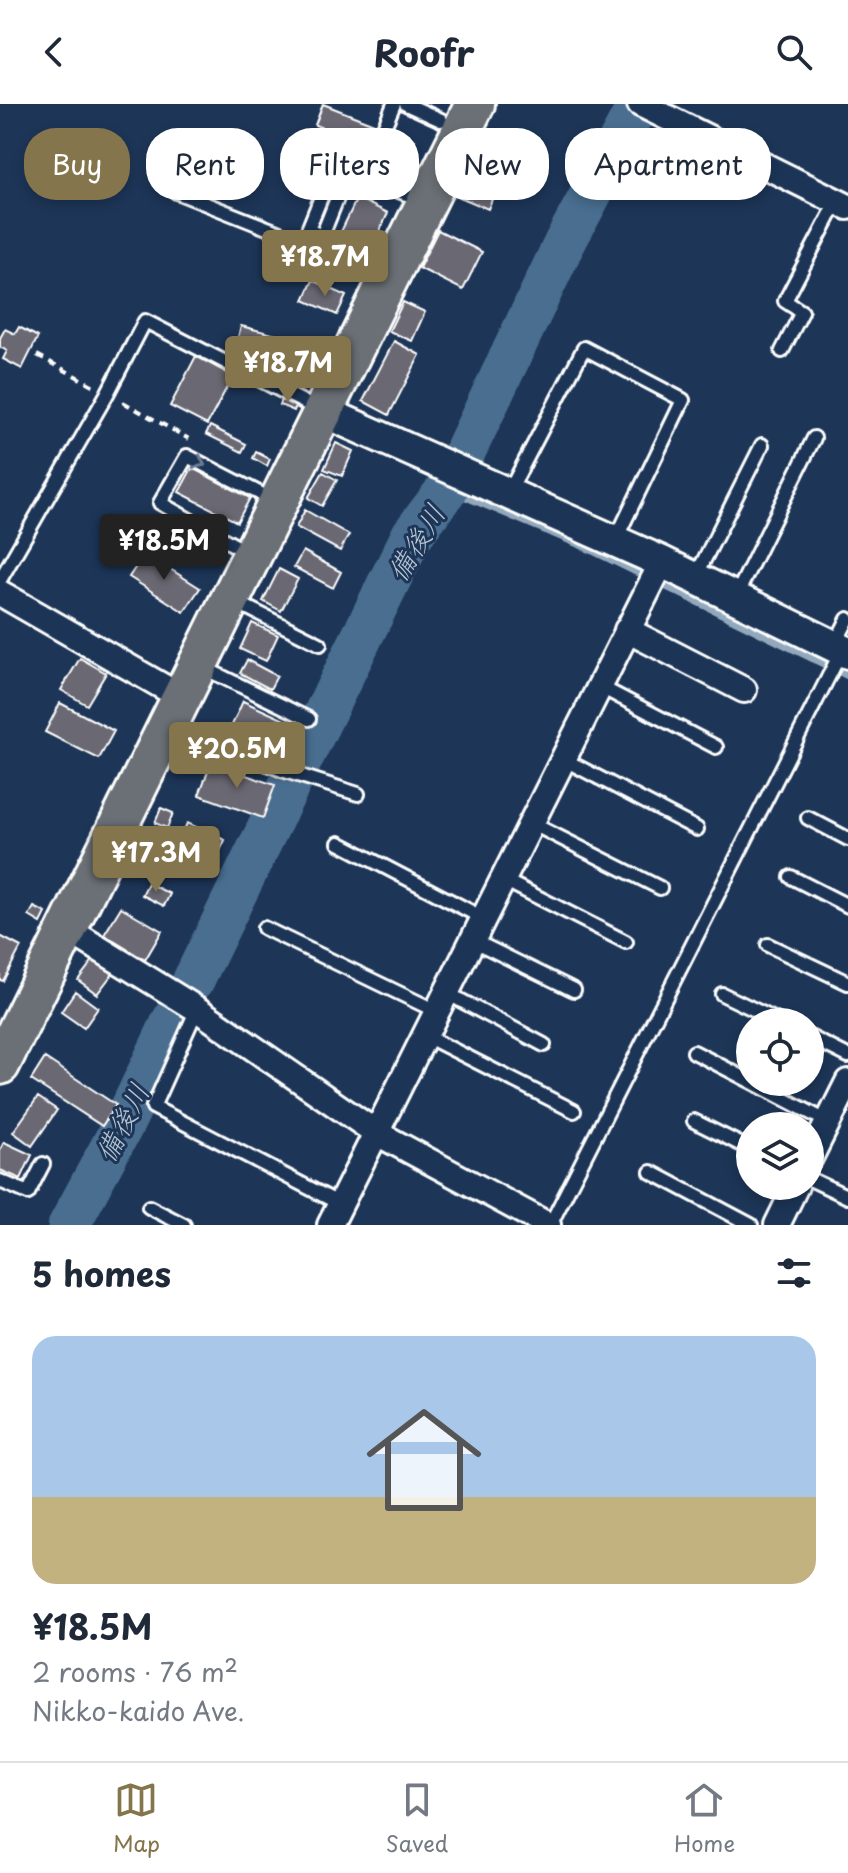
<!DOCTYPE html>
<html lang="en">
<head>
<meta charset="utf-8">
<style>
	:root { --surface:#fff; --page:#f6f6f7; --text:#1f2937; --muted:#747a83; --line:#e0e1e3; --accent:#84754c }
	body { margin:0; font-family:"Playpen Sans","Klee One",sans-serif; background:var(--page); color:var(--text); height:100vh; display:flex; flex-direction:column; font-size:30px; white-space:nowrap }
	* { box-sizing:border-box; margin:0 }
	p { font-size:26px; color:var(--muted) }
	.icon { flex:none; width:44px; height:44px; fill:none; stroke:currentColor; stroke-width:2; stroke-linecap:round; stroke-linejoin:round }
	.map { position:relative; height:1121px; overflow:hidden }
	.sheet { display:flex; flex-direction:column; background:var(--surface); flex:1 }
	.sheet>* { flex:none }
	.banner { position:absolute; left:24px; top:24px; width:800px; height:72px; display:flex; gap:16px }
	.fabs { position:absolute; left:736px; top:904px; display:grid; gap:16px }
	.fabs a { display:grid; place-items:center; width:88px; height:88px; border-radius:50%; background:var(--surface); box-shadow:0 4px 12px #0003; font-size:40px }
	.price { position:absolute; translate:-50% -68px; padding:0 18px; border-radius:8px; background:var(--accent); color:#fff; font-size:26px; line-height:52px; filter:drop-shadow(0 2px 4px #0008) }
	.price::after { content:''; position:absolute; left:50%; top:48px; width:24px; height:18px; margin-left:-12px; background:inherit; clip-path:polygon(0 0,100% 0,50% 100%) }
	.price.current { background:#222; color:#fff }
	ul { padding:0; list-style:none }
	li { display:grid; align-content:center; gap:16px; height:424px; padding:0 32px }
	li span { display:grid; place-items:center; height:248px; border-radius:24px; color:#555 }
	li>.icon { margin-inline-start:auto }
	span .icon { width:144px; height:144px; fill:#fffc; stroke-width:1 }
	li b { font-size:34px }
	h2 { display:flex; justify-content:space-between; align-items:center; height:96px; padding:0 32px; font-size:34px }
	.tag { padding:0 28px; border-radius:32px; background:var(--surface); box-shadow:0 4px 12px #0003; font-size:28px; line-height:72px }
	.tag.current { background:var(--accent); color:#fff }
	header { display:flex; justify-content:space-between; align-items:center; height:104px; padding:0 32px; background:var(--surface); font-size:36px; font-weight:700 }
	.tabs { display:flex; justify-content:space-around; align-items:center; height:112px; border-top:2px solid var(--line); background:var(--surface); font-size:22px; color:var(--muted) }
	.tabs a { display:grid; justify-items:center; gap:4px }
	.tabs .current { color:var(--accent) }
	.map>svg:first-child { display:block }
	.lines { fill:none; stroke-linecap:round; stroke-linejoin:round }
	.stream { stroke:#92a8bc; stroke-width:7 }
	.river { stroke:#496e90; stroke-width:42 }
	.building { fill:#6a6973; stroke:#fff; stroke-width:2 }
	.service-casing { stroke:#fff; stroke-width:18 }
	.minor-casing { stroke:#fff; stroke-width:30 }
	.tertiary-casing { stroke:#fff; stroke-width:36 }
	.trunk-casing { stroke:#fff; stroke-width:44 }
	.path { stroke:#fff; stroke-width:4; stroke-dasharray:8 6; stroke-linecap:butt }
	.service { stroke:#1d3557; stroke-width:12 }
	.minor { stroke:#1d3557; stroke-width:24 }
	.tertiary { stroke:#1d3557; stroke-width:30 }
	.trunk { stroke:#6b6f75; stroke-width:38 }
	.oneway { stroke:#6c7c92 }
	.labels { text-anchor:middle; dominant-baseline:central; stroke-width:6; stroke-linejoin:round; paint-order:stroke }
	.water-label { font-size:28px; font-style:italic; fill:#b6c5d3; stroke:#1d3557 }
</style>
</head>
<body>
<header><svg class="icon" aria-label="back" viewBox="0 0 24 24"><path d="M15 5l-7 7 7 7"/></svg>Roofr<svg class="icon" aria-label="search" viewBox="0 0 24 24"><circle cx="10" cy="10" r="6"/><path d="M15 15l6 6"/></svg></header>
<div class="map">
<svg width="848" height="1121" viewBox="0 0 848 1121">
	<rect width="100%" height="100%" fill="#1d3557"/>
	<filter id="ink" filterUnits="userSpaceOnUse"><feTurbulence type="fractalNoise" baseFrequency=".0125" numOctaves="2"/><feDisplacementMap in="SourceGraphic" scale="16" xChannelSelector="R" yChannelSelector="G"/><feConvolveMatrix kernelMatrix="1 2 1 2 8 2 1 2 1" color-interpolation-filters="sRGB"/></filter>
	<g filter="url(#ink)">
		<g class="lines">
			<path class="stream" d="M 447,385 L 585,443 L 848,572"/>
			<path class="river" d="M 193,877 L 412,431 L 447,385 L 564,140 L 639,0
				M 69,1121 L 124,1019 L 173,916"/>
		</g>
		<path class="building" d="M 323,0 L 415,36 L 406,58 L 315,21 Z
			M 488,32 L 535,52 L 519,90 L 472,70 Z
			M 463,74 L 495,88 L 488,105 L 455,91 Z
			M 357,94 L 388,109 L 370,149 L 338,134 Z
			M 438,126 L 482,148 L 463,186 L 419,164 Z
			M 313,176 L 346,192 L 337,211 L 304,196 Z
			M 403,198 L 425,208 L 412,237 L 389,227 Z
			M 241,222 L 288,234 L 280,264 L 233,252 Z
			M 19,223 L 38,233 L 22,265 L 3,255 L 7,247 L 0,243 L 0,234 L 5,225 L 15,230 Z
			M 394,237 L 420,251 L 389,311 L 363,297 Z
			M 196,252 L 233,272 L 207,321 L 170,302 Z
			M 283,292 L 297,298 L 294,307 L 280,301 Z
			M 210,322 L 246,340 L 242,348 L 206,330 Z
			M 336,339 L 353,347 L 342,372 L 324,365 Z
			M 256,348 L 270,355 L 267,362 L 253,354 Z
			M 192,364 L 250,394 L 237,418 L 179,388 Z
			M 323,368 L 337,376 L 322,402 L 308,394 Z
			M 305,406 L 349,431 L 340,447 L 296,423 Z
			M 303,447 L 341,468 L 333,484 L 294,463 Z
			M 145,449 L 200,484 L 184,508 L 129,473 Z
			M 279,465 L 298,475 L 281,507 L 263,497 Z
			M 252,519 L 278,531 L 266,557 L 240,545 Z
			M 80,554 L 106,569 L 87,601 L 61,586 Z
			M 247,556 L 277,572 L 270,585 L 240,569 Z
			M 243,597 L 291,619 L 279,644 L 232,621 Z
			M 60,599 L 114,627 L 99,655 L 45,628 Z
			M 211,659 L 275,681 L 263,714 L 199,691 Z
			M 161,704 L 173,709 L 167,724 L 155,719 Z
			M 187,719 L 225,736 L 213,762 L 176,745 Z
			M 148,779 L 170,790 L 164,802 L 142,791 Z
			M 34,803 L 46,809 L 41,819 L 29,812 Z
			M 121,803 L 162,827 L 145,856 L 104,831 Z
			M 0,832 L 21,843 L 3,877 L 0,876 Z
			M 94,855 L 113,869 L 97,890 L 78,876 Z
			M 75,887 L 98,904 L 84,924 L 61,908 Z
			M 45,954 L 116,1001 L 102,1022 L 31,976 Z
			M 38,993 L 57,1006 L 32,1042 L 13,1028 Z
			M 4,1038 L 32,1051 L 21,1075 L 0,1066 L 0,1046 Z"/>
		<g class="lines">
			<defs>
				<path id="service" d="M 394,0 L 363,73 L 406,90
					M 406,0 L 441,16
					M 176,88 L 386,171
					M 308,126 L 322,132 L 348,67 L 363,73
					M 303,138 L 340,46 L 370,58
					M 782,247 L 802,208 L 785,197 L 837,98
					M 508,390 L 584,244 L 683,296 L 615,437
					M 248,449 L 160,399 L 187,352 L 261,390
					M 695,474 L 762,341
					M 0,476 L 107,290 L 145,217 L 319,306
					M 735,494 L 814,334
					M 236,498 L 320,540
					M 834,542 L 848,515
					M 200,562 L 309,615
					M 599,582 L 716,643
					M 173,622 L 282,666 L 358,690
					M 563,655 L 697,725
					M 808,714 L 848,735
					M 531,719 L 660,784
					M 339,739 L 483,814
					M 791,773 L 848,802
					M 502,775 L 626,838
					M 264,824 L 436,907
					M 472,836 L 574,886
					M 768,841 L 848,879
					M 445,888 L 544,941
					M 722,890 L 780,918
					M 197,905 L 153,1003 L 340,1100
					M 424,931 L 574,1007
					M 810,933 L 848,952
					M 694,948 L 750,977
					M 752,978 L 828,1018
					M 694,1017 L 750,1045
					M 651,1068 L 751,1121
					M 810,1075 L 848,1093
					M 0,1077 L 28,1089 L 43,1060
					M 149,1103 L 184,1121
					M 550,1121 L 842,546"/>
				<path id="minor" d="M 640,0 L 848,103
					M 0,489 L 181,593
					M 627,526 L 744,586
					M 67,825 L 197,905 L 375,1028 L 548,1121
					M 810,1054 L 848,978
					M 330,1121 L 662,458
					M 777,1121 L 796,1082"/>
				<path id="tertiary" d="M 322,307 L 662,458 L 848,549"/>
				<path id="trunk" d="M 0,961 L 475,0"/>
			</defs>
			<use href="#service" class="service-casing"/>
			<use href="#minor" class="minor-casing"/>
			<use href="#tertiary" class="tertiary-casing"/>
			<use href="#trunk" class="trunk-casing"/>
			<path class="path" d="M 37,251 L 94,282
				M 123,298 L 189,335"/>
			<use href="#service" class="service"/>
			<use href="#minor" class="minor"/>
			<use href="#tertiary" class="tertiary"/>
			<use href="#trunk" class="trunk"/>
		</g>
		<defs><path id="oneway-chevron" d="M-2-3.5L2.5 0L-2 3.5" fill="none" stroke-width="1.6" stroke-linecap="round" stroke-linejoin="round" transform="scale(2)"/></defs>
		<use class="oneway" href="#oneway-chevron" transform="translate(200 359) rotate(27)"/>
	</g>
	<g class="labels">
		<g class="water-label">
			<text transform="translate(415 438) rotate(-59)">備後川</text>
			<text transform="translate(121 1018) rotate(-63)">備後川</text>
		</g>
	</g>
</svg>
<div class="fabs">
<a><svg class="icon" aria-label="locate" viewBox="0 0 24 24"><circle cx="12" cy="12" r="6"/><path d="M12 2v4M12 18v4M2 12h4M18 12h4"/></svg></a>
<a><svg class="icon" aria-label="layers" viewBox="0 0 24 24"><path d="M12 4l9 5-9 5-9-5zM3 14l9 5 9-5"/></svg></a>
</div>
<b class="price" style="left:325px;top:194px">¥18.7M</b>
<b class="price" style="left:288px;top:300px">¥18.7M</b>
<b class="price current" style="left:164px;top:478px">¥18.5M</b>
<b class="price" style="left:237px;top:686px">¥20.5M</b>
<b class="price" style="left:156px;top:790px">¥17.3M</b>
<div class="banner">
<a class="tag current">Buy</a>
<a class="tag">Rent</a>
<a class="tag">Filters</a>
<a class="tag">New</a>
<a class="tag">Apartment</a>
</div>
</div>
<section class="sheet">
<h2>5 homes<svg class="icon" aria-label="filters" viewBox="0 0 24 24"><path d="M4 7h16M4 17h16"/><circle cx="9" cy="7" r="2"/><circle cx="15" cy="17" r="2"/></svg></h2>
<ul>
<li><span style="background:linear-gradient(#a9c7e8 65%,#c2b280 0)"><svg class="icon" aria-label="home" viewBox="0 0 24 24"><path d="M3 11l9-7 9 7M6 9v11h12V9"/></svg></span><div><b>¥18.5M</b><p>2 rooms · 76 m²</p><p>Nikko-kaido Ave.</p></div></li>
</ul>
</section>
<nav class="tabs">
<a class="current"><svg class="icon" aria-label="map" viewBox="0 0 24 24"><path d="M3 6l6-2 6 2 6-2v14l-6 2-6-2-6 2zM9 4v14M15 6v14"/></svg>Map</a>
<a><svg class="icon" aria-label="saved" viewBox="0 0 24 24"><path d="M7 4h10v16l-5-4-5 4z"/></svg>Saved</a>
<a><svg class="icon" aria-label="home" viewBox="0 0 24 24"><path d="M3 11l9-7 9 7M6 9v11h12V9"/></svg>Home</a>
</nav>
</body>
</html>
